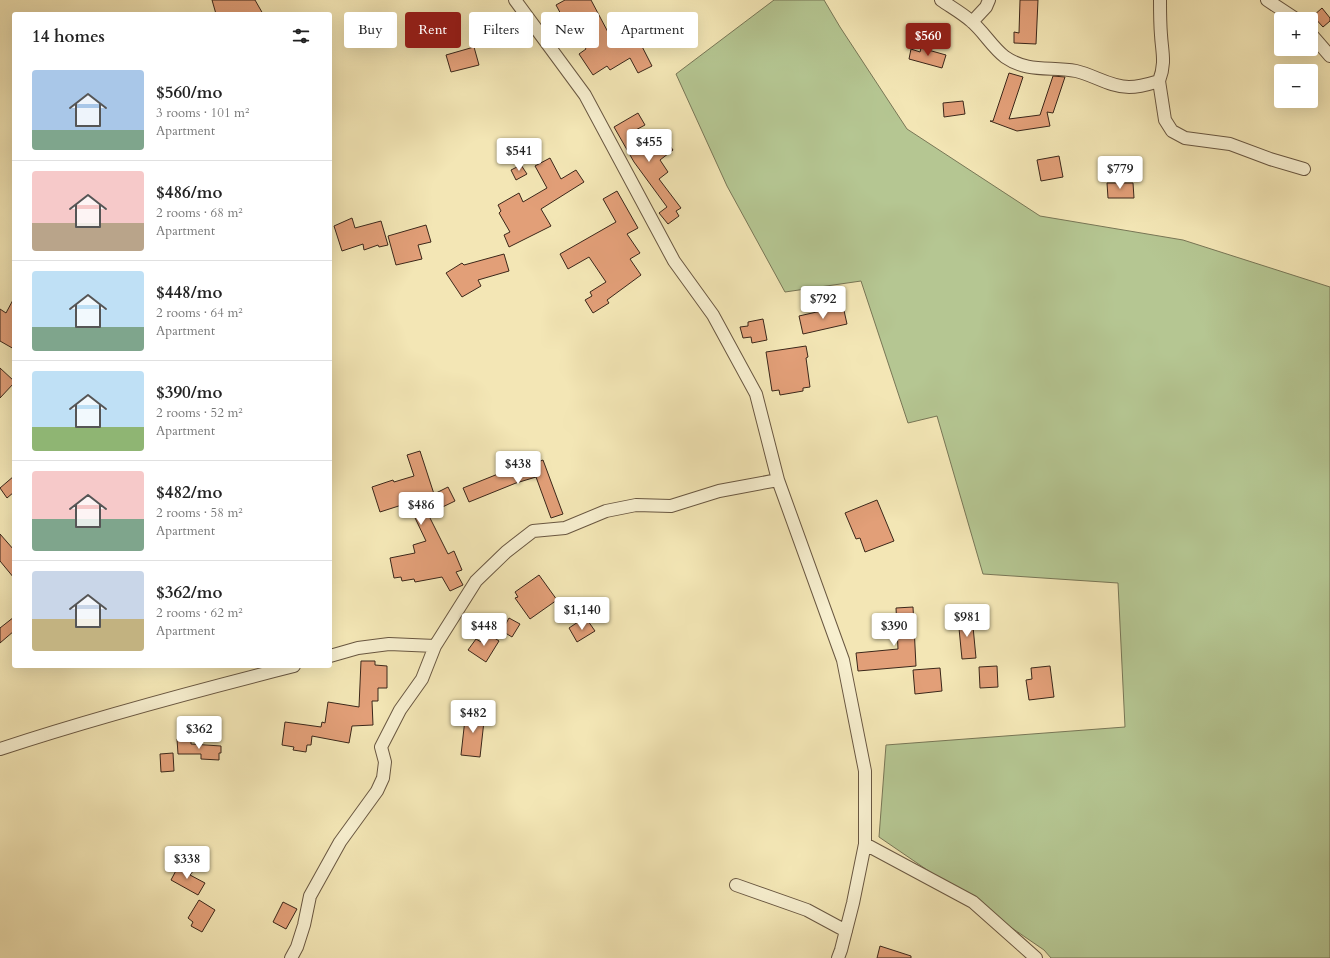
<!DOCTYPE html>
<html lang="en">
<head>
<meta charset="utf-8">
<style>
	:root { --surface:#fff; --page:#f6f6f6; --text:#222; --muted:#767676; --line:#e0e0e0; --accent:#8f2418 }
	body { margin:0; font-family:Cardo,serif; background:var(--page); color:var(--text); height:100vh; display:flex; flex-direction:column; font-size:15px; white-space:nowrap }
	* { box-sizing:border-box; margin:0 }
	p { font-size:13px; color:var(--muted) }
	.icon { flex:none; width:22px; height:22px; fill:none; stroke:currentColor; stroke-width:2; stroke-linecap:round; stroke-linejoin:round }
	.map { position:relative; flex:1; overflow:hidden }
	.panel { position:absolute; left:12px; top:12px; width:320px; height:656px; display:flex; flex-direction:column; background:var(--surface); border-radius:4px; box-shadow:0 4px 16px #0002 }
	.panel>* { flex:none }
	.top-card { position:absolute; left:344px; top:12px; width:380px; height:36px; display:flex; gap:8px }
	.controls { position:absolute; left:1274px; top:12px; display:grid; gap:8px }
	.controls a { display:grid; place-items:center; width:44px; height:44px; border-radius:4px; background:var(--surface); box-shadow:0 4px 16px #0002; font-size:20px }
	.price { position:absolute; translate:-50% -34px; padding:0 9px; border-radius:4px; background:#fff; color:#222; font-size:13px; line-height:26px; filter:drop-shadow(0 1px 2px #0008) }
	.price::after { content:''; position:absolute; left:50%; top:24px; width:12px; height:9px; margin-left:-6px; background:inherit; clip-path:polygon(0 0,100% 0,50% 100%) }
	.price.selected { background:var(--accent); color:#fff }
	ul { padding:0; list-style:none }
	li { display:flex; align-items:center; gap:12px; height:100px; padding:0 20px }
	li+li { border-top:1px solid var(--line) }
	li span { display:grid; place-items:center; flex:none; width:112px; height:80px; border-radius:4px; color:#555 }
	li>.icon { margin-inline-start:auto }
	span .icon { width:48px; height:48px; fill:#fffc; stroke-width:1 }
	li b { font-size:17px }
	h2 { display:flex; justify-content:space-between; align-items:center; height:48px; padding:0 20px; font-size:17px }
	.tag { padding:0 14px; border-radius:4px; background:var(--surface); box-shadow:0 4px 16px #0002; font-size:14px; line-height:36px }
	.tag.selected { background:var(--accent); color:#fff }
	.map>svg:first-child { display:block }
	.green { fill:#b5c692; stroke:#787656 }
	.building { fill:#e29f78; stroke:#3b271a }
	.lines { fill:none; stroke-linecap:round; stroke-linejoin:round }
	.minor-casing { stroke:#695741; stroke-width:14 }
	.minor { stroke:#f7efcf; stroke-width:12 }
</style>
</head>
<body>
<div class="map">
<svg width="1330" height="958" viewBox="0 0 1330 958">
	<rect width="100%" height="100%" fill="#f3e6b5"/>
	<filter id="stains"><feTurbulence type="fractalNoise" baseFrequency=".005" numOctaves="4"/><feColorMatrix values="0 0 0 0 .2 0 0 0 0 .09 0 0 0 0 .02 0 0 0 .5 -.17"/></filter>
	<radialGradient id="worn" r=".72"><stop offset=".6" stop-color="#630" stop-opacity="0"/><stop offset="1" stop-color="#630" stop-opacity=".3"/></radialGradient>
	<path class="green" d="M 774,0 L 824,0 L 840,27 L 907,129 L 1040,216 L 1183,240 L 1330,287 L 1330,958 L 1051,958 L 1044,950 L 879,837 L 886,745 L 1125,727 L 1118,583 L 983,574 L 937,416 L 908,423 L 861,281 L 785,292 L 727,186 L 676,74 Z"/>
	<path class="building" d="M 212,0 L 255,0 L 263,14 L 216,14 Z
		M 565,0 L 591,0 L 609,34 L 630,23 L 652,66 L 638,73 L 630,58 L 610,70 L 607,66 L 593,75 L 579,54 L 586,49 L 575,31 L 571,33 L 556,5 Z
		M 1020,0 L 1038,0 L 1036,44 L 1014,43 L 1014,32 L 1019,33 Z
		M 1322,8 L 1330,18 L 1330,21 L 1323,27 L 1313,16 Z
		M 474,47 L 479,65 L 451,72 L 446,55 Z
		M 921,48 L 946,55 L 942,68 L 909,59 L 911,49 L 920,52 Z
		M 1009,73 L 1023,77 L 1009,119 L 1040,115 L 1053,76 L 1065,77 L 1053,113 L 1047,112 L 1050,126 L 1017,131 L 990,121 L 993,121 Z
		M 963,101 L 965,114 L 944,117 L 943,103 Z
		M 638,113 L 645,125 L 632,132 L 644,153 L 665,139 L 673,150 L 660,160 L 668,172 L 659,179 L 681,208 L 676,211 L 679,216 L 668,224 L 659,213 L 667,207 L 634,162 L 614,127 Z
		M 1059,156 L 1063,177 L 1041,181 L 1037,160 Z
		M 550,158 L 561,179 L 576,170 L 584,182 L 541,209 L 551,226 L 509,247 L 504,235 L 510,232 L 499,213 L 501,211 L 498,205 L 519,193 L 523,202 L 547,188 L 535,166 Z
		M 521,165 L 527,174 L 516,180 L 511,170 Z
		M 1107,183 L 1133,183 L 1134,198 L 1108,198 Z
		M 617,191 L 638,228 L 627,234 L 640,253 L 630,259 L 641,275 L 607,300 L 609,303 L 593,313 L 585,300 L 592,296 L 590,292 L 606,282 L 589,257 L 568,269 L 560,254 L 616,222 L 603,199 Z
		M 352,218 L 355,228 L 381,221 L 388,245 L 379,247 L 378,245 L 364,250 L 363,244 L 342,251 L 334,226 Z
		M 426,225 L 431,242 L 418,245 L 422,259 L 396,265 L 388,236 Z
		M 504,254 L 509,271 L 478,280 L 481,286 L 462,297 L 446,273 L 462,263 L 464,265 Z
		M 14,298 L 14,349 L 0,341 L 0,309 L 6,313 Z
		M 843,306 L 847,324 L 803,334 L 799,316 Z
		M 763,319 L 767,340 L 752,343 L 751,337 L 743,338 L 740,327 L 748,326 L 748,322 Z
		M 806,346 L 808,357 L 806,358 L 810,387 L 803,388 L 803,391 L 780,395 L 779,390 L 772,391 L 766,352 Z
		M 0,368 L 14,381 L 14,383 L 0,398 Z
		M 420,451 L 434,494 L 448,487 L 455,501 L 428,514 L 448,554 L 454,551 L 462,570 L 456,572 L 463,585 L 450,591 L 442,577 L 415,582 L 414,579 L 402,581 L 401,577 L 394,578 L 390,558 L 415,553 L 413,545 L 426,541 L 408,503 L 380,512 L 372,487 L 393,480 L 394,482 L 414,476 L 407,455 Z
		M 543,460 L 563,514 L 551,518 L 536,477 L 516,483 L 469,502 L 463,488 L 508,470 L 510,473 Z
		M 14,476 L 14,492 L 7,498 L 0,488 Z
		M 877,500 L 894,541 L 865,552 L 860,538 L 856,539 L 845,513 Z
		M 0,534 L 14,550 L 14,578 L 0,561 Z
		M 539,575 L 557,600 L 530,619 L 515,598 L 518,597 L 515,592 Z
		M 913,607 L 916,666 L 858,671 L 856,653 L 898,649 L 896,608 Z
		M 972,616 L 976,658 L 962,659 L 958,618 Z
		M 14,617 L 14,631 L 0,643 L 0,628 Z
		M 509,618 L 520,624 L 512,637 L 502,631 Z
		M 588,621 L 595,631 L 577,642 L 569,628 L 578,622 L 580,626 Z
		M 487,633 L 499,641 L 486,662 L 468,650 L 476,639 L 481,642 Z
		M 361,661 L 375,661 L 375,665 L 387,666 L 387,688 L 378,688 L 378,701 L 372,701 L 373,725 L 352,726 L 349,743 L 312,736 L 311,745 L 307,745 L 306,752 L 293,750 L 294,747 L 282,745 L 285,722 L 321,727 L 322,722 L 325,723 L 328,702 L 359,707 Z
		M 997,666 L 998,687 L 980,688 L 979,667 Z
		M 1050,666 L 1054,697 L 1029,700 L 1026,680 L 1032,679 L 1031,668 Z
		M 940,668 L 942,691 L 915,694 L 913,670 Z
		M 466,710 L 485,712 L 480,757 L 461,755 Z
		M 177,739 L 191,739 L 191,744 L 221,746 L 221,753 L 219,753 L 219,760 L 201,759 L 201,754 L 178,754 Z
		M 173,753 L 174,771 L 161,772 L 160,754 Z
		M 180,863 L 193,871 L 190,875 L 205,883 L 198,895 L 171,880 Z
		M 199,900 L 215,910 L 202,932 L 191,926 L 193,922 L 188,918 Z
		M 283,902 L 297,909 L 286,929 L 273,922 Z
		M 880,946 L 911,956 L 911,958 L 877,958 Z"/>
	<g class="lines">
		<defs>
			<path id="minor" d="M 515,0 L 585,95 L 674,261 L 713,315 L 756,394 L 778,480 L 843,660 L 865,771 L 865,844 L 853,903 L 841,950 L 838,958
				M 941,0 C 951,7 962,13 971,21 C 984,32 992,47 1005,57 C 1028,73 1051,66 1076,71 C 1094,75 1110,87 1129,87 C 1140,87 1149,84 1159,81 C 1166,63 1162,52 1161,35 C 1160,23 1160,11 1160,0
				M 1267,0 L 1296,19
				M 972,22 L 986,7 L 989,0
				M 1311,34 L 1330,56
				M 1159,81 L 1165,120 L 1172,131 L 1185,138 L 1230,144 L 1270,159 L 1304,169
				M 330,656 L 358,648 L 389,644 L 435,646
				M 0,749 C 97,717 195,691 294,666
				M 865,844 L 973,902 L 1036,958
				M 736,885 L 807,910 L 846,931
				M 291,958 L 297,947 L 304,925 L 310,896 L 340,842 L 377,791 L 383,778 L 385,762 L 381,747 L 400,710 L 422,679 L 435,646 L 476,581 L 506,552 L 533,531 L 565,528 L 606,511 L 636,505 L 671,506 L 719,491 L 778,480"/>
		</defs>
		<use href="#minor" class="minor-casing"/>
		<use href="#minor" class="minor"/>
	</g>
	<rect width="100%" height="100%" filter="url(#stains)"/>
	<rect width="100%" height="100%" fill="url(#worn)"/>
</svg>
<div class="controls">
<a>+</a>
<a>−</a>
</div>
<b class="price selected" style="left:928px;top:57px">$560</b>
<b class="price" style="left:649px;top:163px">$455</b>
<b class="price" style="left:519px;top:172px">$541</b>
<b class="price" style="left:1120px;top:190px">$779</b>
<b class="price" style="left:823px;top:320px">$792</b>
<b class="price" style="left:518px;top:485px">$438</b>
<b class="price" style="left:421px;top:526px">$486</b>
<b class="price" style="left:582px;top:631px">$1,140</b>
<b class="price" style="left:967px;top:638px">$981</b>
<b class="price" style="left:484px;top:647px">$448</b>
<b class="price" style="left:894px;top:647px">$390</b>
<b class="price" style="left:473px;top:734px">$482</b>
<b class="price" style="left:199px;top:750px">$362</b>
<b class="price" style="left:187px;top:880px">$338</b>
<div class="top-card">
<a class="tag">Buy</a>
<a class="tag selected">Rent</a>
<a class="tag">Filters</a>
<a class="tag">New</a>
<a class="tag">Apartment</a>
</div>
<section class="panel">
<h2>14 homes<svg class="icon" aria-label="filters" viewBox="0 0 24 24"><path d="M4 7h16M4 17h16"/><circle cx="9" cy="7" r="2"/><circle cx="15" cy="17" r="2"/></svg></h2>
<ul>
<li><span style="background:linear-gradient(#a9c7e8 75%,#7fa58c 0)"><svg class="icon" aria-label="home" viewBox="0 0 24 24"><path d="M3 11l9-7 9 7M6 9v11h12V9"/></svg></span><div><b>$560/mo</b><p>3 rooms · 101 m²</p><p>Apartment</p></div></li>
<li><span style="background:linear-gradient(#f6c9c9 65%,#b9a48a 0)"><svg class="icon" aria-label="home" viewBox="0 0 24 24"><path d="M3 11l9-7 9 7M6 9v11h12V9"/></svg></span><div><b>$486/mo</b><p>2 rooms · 68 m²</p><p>Apartment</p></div></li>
<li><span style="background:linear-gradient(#bfe0f5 70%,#7fa58c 0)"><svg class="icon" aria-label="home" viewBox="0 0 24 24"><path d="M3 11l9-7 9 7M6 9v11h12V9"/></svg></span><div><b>$448/mo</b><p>2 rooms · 64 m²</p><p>Apartment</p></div></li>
<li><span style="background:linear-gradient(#bfe0f5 70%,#8fb573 0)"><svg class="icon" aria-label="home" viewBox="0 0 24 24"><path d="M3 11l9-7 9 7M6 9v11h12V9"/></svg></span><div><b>$390/mo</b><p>2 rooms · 52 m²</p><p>Apartment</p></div></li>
<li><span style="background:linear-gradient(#f6c9c9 60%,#7fa58c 0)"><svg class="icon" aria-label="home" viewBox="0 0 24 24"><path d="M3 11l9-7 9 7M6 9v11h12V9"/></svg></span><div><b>$482/mo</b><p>2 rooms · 58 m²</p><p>Apartment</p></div></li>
<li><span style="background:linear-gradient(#c9d6e8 60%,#c2b280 0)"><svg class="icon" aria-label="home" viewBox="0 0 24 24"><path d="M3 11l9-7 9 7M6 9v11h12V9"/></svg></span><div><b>$362/mo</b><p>2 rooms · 62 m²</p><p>Apartment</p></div></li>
</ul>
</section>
</div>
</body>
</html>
